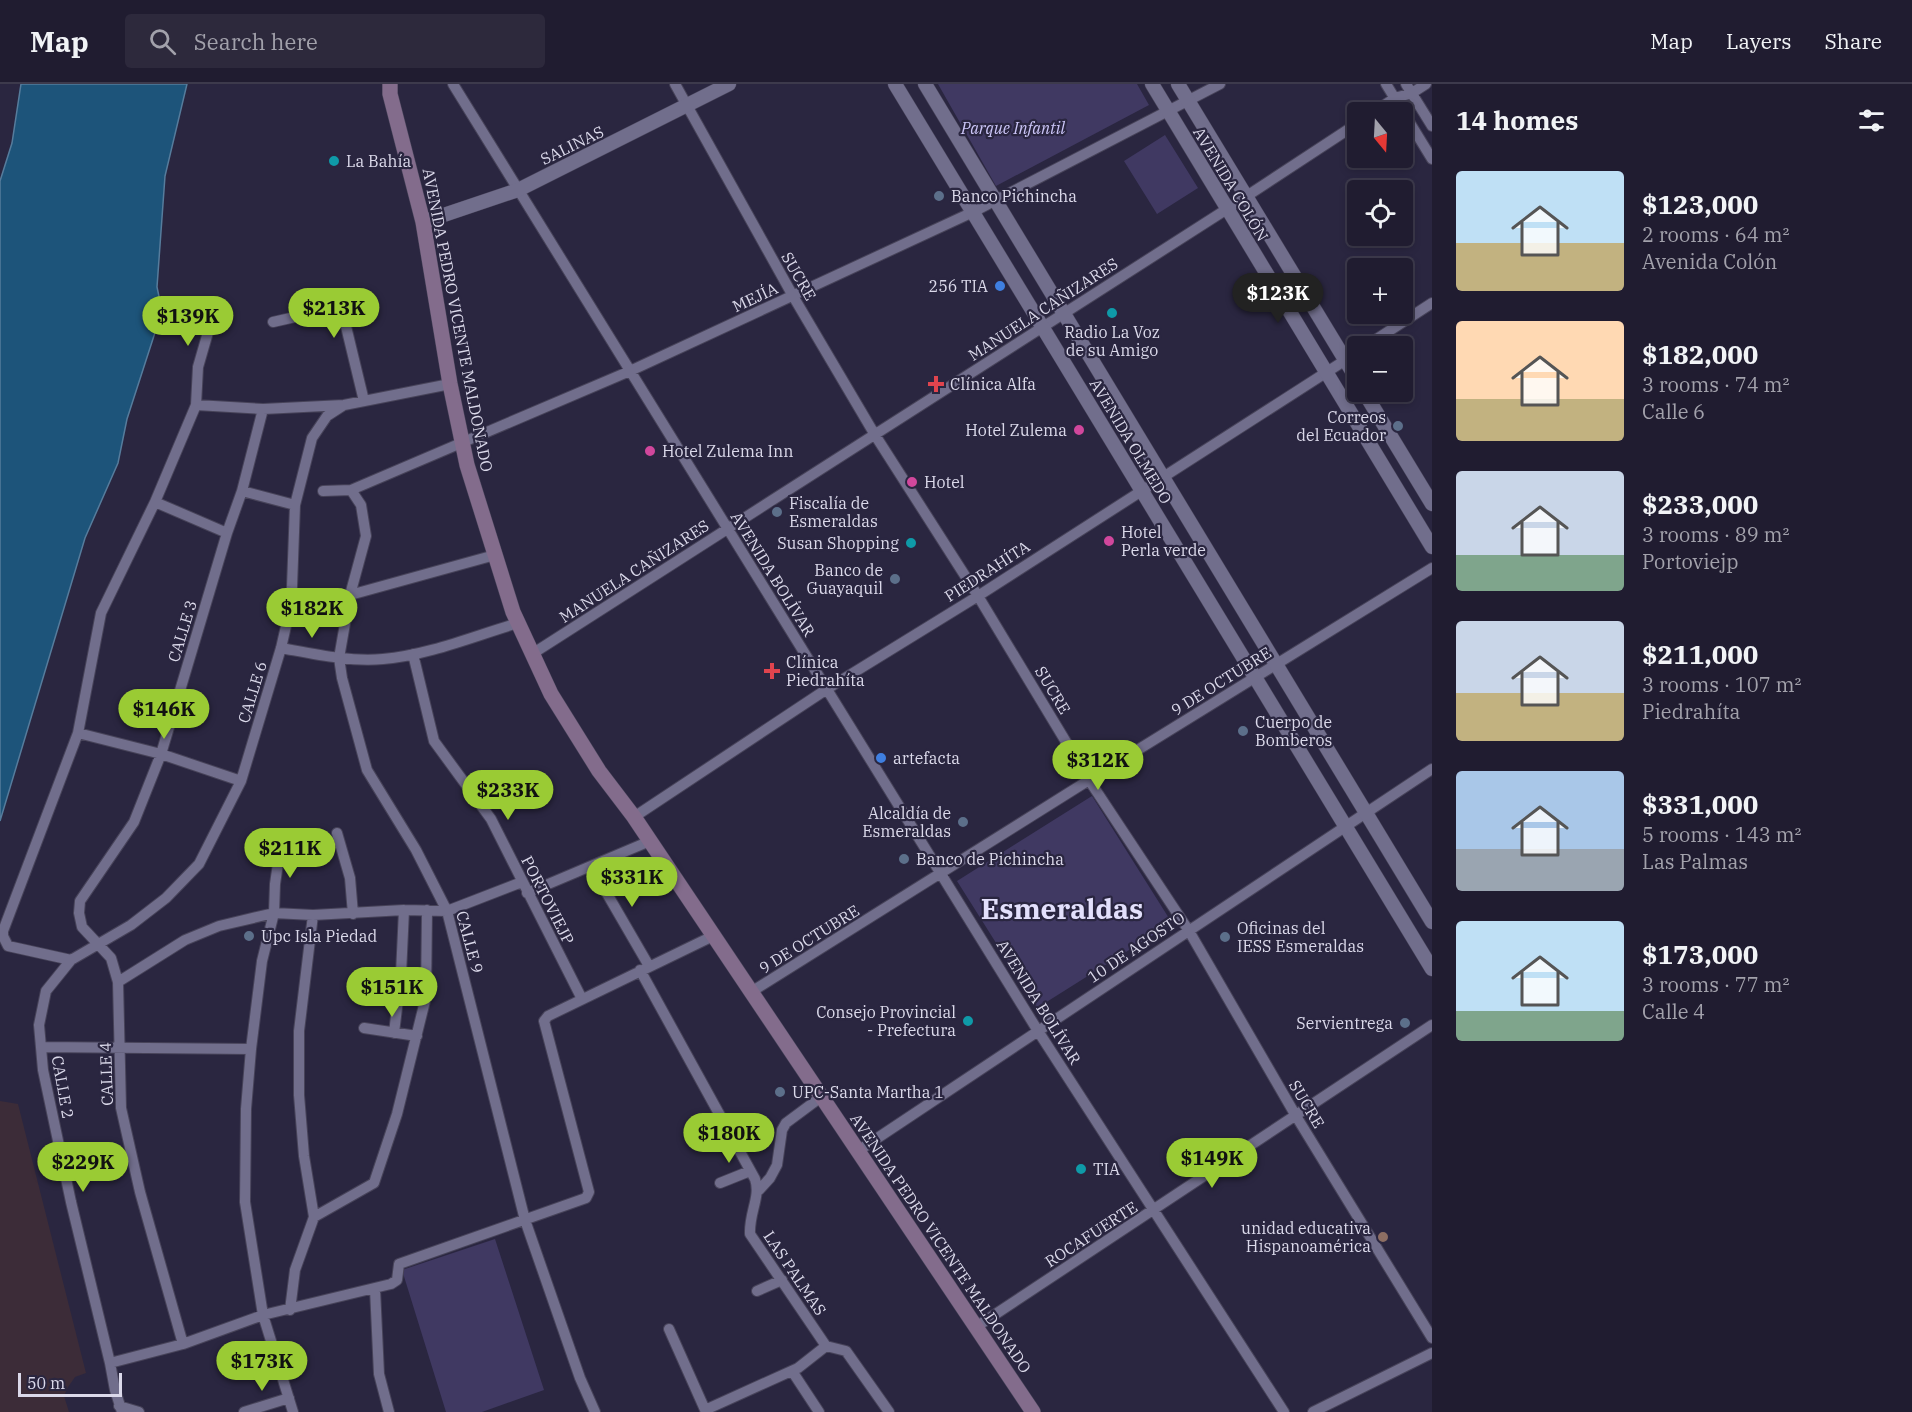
<!DOCTYPE html>
<html lang="en">
<head>
<meta charset="utf-8">
<style>
	:root { --surface:#201c30; --page:#2d293c; --text:#f1f3f6; --muted:#a2a1ab; --line:#3d3a4c; --accent:#9acb34 }
	body { margin:0; font-family:"IBM Plex Serif",serif; background:var(--page); color:var(--text); height:100vh; display:flex; flex-direction:column; font-size:22px; white-space:nowrap }
	* { box-sizing:border-box; margin:0 }
	p { font-size:20px; color:var(--muted) }
	.icon { flex:none; width:33px; height:33px; fill:none; stroke:currentColor; stroke-width:2; stroke-linecap:round; stroke-linejoin:round }
	.map { position:relative; flex:1; overflow:hidden }
	.details { display:flex; flex-direction:column; background:var(--surface); width:480px }
	.details>* { flex:none }
	.needle { width:39px; rotate:162deg }
	.buttons { position:absolute; left:1347px; top:18px; display:grid; gap:12px }
	.buttons a { display:grid; place-items:center; width:66px; height:66px; border-radius:6px; background:var(--surface); box-shadow:0 3px 9px #0003,0 0 0 2px var(--line); font-size:30px }
	.scale { position:absolute; left:18px; bottom:15px; width:104px; box-sizing:border-box; padding-left:6px; border:3px solid #dbd9ea; border-top:0; font-size:16px; line-height:21px; white-space:nowrap; color:#dbd9ea; -webkit-text-stroke:4px #2a2640; paint-order:stroke }
	.price { position:absolute; translate:-50% -51px; padding:0 14px; border-radius:21px; background:var(--accent); color:#111; font-size:20px; line-height:39px; filter:drop-shadow(0 2px 3px #0008) }
	.price::after { content:''; position:absolute; left:50%; top:36px; width:18px; height:14px; margin-left:-9px; background:inherit; clip-path:polygon(0 0,100% 0,50% 100%) }
	.price.on { background:#222; color:#fff }
	ul { padding:0; list-style:none }
	li { display:flex; align-items:center; gap:18px; height:150px; padding:0 24px }
	li span { display:grid; place-items:center; flex:none; width:168px; height:120px; border-radius:6px; color:#555 }
	li>.icon { margin-inline-start:auto }
	span .icon { width:72px; height:72px; fill:#fffc; stroke-width:1 }
	li b { font-size:26px }
	h2 { display:flex; justify-content:space-between; align-items:center; height:72px; padding:0 24px; font-size:26px }
	header { display:flex; align-items:center; gap:36px; box-sizing:border-box; height:84px; padding:0 30px; background:var(--surface); border-bottom:2px solid var(--line) }
	header strong { font-size:28px }
	nav { display:flex; gap:33px; margin-inline-start:auto; font-size:21px }
	.search { width:420px; height:54px; background:var(--page); display:flex; align-items:center; gap:15px; box-sizing:border-box; padding:0 21px; border-radius:6px; color:var(--muted); font-size:22px }
	main { display:flex; flex:1; min-height:0 }
	.map>svg:first-child { display:block }
	.education { fill:#3c2c38 }
	.green { fill:#403962 }
	.water { fill:#1d547a; stroke:#567c9c; stroke-width:1.5 }
	.lines { fill:none; stroke-linecap:round; stroke-linejoin:round }
	.minor-casing { stroke:#474359; stroke-width:12 }
	.tertiary-casing { stroke:#474359; stroke-width:15 }
	.secondary-casing { stroke:#474359; stroke-width:16 }
	.minor { stroke:#716e8c; stroke-width:10 }
	.tertiary { stroke:#716e8c; stroke-width:14 }
	.secondary { stroke:#836c8c; stroke-width:15 }
	.culture-dot { fill:#0f9aa8; stroke:#2a2640; stroke-width:2 }
	.service-dot { fill:#5c6f8a; stroke:#2a2640; stroke-width:2 }
	.shop-dot { fill:#3f7fe0; stroke:#2a2640; stroke-width:2 }
	.health-dot { fill:#e0444e; stroke:#2a2640; stroke-width:2 }
	.hotel-dot { fill:#d1479c; stroke:#2a2640; stroke-width:2 }
	.education-dot { fill:#8d6e63; stroke:#2a2640; stroke-width:2 }
	.labels { text-anchor:middle; dominant-baseline:central; stroke-width:4.5; stroke-linejoin:round; paint-order:stroke }
	.park-label { font-size:16px; font-style:italic; fill:#ccc6f8; stroke:#2a2640 }
	.street-label { font-size:16px; fill:#dbd9ea; stroke:#2a2640 }
	.poi-label { font-size:16px; fill:#dbd9ea; stroke:#2a2640; text-anchor:start }
	.town-label { font-size:28px; font-weight:bold; fill:#e3e0fc; stroke:#2a2640 }
</style>
</head>
<body>
<header>
<strong>Map</strong>
<div class="search"><svg class="icon" aria-label="search" viewBox="0 0 24 24"><circle cx="10" cy="10" r="6"/><path d="M15 15l6 6"/></svg>Search here</div>
<nav><a>Map</a><a>Layers</a><a>Share</a></nav>
</header>
<main>
<div class="map">
<svg width="1432" height="1328" viewBox="0 0 1432 1328">
	<rect width="100%" height="100%" fill="#2a2640"/>
	<path class="education" d="M 0,1017 L 18,1020 L 86,1289 L 75,1293 L 68,1303 L 64,1312 L 69,1328 L 0,1328 Z"/>
	<path class="green" d="M 938,0 L 1137,0 L 1149,21 L 996,102 Z
		M 1165,51 L 1198,104 L 1157,130 L 1124,77 Z
		M 1092,712 L 1172,839 L 1037,924 L 957,797 Z
		M 495,1155 L 544,1306 L 482,1328 L 446,1328 L 402,1186 Z"/>
	<path class="water" d="M 21,0 L 187,0 L 165,92 L 157,203 L 162,227 L 127,335 L 118,379 L 85,454 L 0,737 L 0,97 L 12,59 Z"/>
	<g class="lines">
		<defs>
			<path id="minor" d="M 453,0 L 1038,947 L 1284,1328
				M 675,0 L 793,212 L 875,351 L 978,512 L 1089,696 L 1189,847 L 1296,1032 L 1432,1254
				M 1386,0 L 1432,75
				M 1406,0 L 1432,42
				M 1374,28 L 1395,14 L 1412,9 L 1426,0
				M 273,238 L 295,233 L 340,227 L 343,230 L 364,317
				M 1366,262 L 1432,219
				M 196,321 L 198,283 L 213,231 L 219,227
				M 351,406 L 361,421 L 366,452 L 350,511 L 339,574 L 342,594 L 367,686 L 416,766 L 447,827 L 525,1136 L 580,1294 L 595,1328
				M 242,407 L 295,421
				M 323,407 L 351,406 L 630,287 L 973,128 L 1220,0
				M 155,418 L 227,449
				M 350,511 L 495,471
				M 281,564 C 314,570 349,578 383,575 C 429,571 474,552 518,539
				M 413,570 L 434,657 L 491,735 L 582,915
				M 532,570 L 1227,125 L 1358,39
				M 78,649 L 161,670 L 241,697
				M 634,733 L 827,605 L 978,512 L 1358,268
				M 337,749 L 350,794 L 353,830
				M 281,759 L 275,800 L 274,829 L 262,877 L 251,965 L 246,1025 L 245,1118 L 263,1231 L 293,1328
				M 591,782 L 649,882
				M 527,809 L 650,757
				M 71,876 L 8,862 L 3,852 L 3,847 L 78,649 L 101,529 L 155,418 L 196,321 L 263,325 L 344,321 L 450,300
				M 640,886 L 755,1095 C 761,1113 749,1128 750,1150 L 826,1262 L 846,1267 L 889,1328
				M 118,898 L 185,856 L 219,842 L 274,829 L 313,831 L 404,826 L 447,827 L 522,798
				M 751,908 L 1089,696 L 1432,484
				M 364,944 L 417,952
				M 394,949 L 401,890 L 404,826
				M 41,963 L 251,965
				M 858,1067 L 1432,685
				M 720,1099 L 750,1087
				M 759,1106 L 770,1094 L 777,1081 L 782,1046 L 786,1039 L 821,1013
				M 314,1133 L 374,1099 L 397,1030 L 426,913 L 427,826
				M 375,1205 L 379,1290 L 389,1328
				M 757,1207 L 782,1196
				M 290,1226 L 295,1186 L 314,1133 L 304,1072 L 299,1011 L 299,947 L 313,831
				M 976,1243 L 1432,941
				M 669,1245 L 706,1328
				M 183,1260 L 140,1108 L 121,1024 L 118,898 L 111,874 L 82,843 L 79,829 L 80,817 L 134,738 L 161,670 L 227,449 L 242,407 L 263,325
				M 110,1279 L 71,1118 L 43,986 L 39,941 L 46,907 L 71,876 L 131,841 L 166,814 L 199,780 L 241,697 L 281,564 L 289,529 L 292,503 L 295,421 L 312,354 L 327,332 L 344,321
				M 792,1287 L 819,1328
				M 119,1322 L 139,1328
				M 705,1326 L 798,1284 L 826,1262
				M 122,1328 L 115,1306 L 110,1279 L 183,1260 L 263,1231 L 391,1200 L 397,1196 L 399,1180 L 586,1114 L 589,1108 L 544,937 L 548,932 L 713,852
				M 244,1328 L 289,1314
				M 1313,1328 L 1432,1269"/>
			<path id="tertiary" d="M 895,0 L 1432,885
				M 925,0 L 1432,838
				M 1152,0 L 1432,463
				M 1178,0 L 1358,297
				M 423,138 L 518,106 L 729,0
				M 1364,308 L 1432,420"/>
			<path id="secondary" d="M 390,0 L 390,10 L 423,138 L 450,300 L 467,381 L 513,528 L 551,610 L 599,687 L 634,733 L 1033,1328"/>
		</defs>
		<use href="#minor" class="minor-casing"/>
		<use href="#tertiary" class="tertiary-casing"/>
		<use href="#secondary" class="secondary-casing"/>
		<use href="#minor" class="minor"/>
		<use href="#tertiary" class="tertiary"/>
		<use href="#secondary" class="secondary"/>
	</g>
	<g class="culture-dot">
		<circle cx="334" cy="77" r="6"/>
		<circle cx="1112" cy="229" r="6"/>
		<circle cx="911" cy="459" r="6"/>
		<circle cx="968" cy="937" r="6"/>
		<circle cx="1081" cy="1085" r="6"/>
	</g>
	<g class="service-dot">
		<circle cx="939" cy="112" r="6"/>
		<circle cx="1398" cy="342" r="6"/>
		<circle cx="777" cy="428" r="6"/>
		<circle cx="895" cy="495" r="6"/>
		<circle cx="1243" cy="647" r="6"/>
		<circle cx="963" cy="738" r="6"/>
		<circle cx="904" cy="775" r="6"/>
		<circle cx="249" cy="852" r="6"/>
		<circle cx="1225" cy="853" r="6"/>
		<circle cx="1405" cy="939" r="6"/>
		<circle cx="780" cy="1008" r="6"/>
	</g>
	<g class="shop-dot">
		<circle cx="1000" cy="202" r="6"/>
		<circle cx="881" cy="674" r="6"/>
	</g>
	<g class="health-dot">
		<path d="M933 291h6v6h6v6h-6v6h-6v-6h-6v-6h6z"/>
		<path d="M769 578h6v6h6v6h-6v6h-6v-6h-6v-6h6z"/>
	</g>
	<g class="hotel-dot">
		<circle cx="1079" cy="346" r="6"/>
		<circle cx="650" cy="367" r="6"/>
		<circle cx="912" cy="398" r="6"/>
		<circle cx="1109" cy="457" r="6"/>
	</g>
	<circle class="education-dot" cx="1383" cy="1153" r="6"/>
	<g class="labels">
		<g class="park-label">
			<text x="1013" y="44">Parque Infantil</text>
		</g>
		<g class="street-label">
			<text transform="translate(572 61) rotate(-26)">SALINAS</text>
			<text transform="translate(1231 100) rotate(59)">AVENIDA COLÓN</text>
			<text transform="translate(799 192) rotate(60)">SUCRE</text>
			<text transform="translate(755 213) rotate(-25)">MEJÍA</text>
			<text transform="translate(1043 225) rotate(-33)">MANUELA CAÑIZARES</text>
			<text transform="translate(458 236) rotate(79)">AVENIDA PEDRO VICENTE MALDONADO</text>
			<text transform="translate(1131 357) rotate(59)">AVENIDA OLMEDO</text>
			<text transform="translate(634 487) rotate(-33)">MANUELA CAÑIZARES</text>
			<text transform="translate(987 487) rotate(-33)">PIEDRAHÍTA</text>
			<text transform="translate(773 490) rotate(58)">AVENIDA BOLÍVAR</text>
			<text transform="translate(182 547) rotate(-73)">CALLE 3</text>
			<text transform="translate(1221 597) rotate(-32)">9 DE OCTUBRE</text>
			<text transform="translate(1053 606) rotate(59)">SUCRE</text>
			<text transform="translate(252 608) rotate(-73)">CALLE 6</text>
			<text transform="translate(548 816) rotate(63)">PORTOVIEJP</text>
			<text transform="translate(809 855) rotate(-32)">9 DE OCTUBRE</text>
			<text transform="translate(470 858) rotate(75)">CALLE 9</text>
			<text transform="translate(1136 863) rotate(-34)">10 DE AGOSTO</text>
			<text transform="translate(1039 918) rotate(58)">AVENIDA BOLÍVAR</text>
			<text transform="translate(106 990) rotate(-92)">CALLE 4</text>
			<text transform="translate(63 1003) rotate(80)">CALLE 2</text>
			<text transform="translate(1307 1020) rotate(59)">SUCRE</text>
			<text transform="translate(1091 1150) rotate(-33)">ROCAFUERTE</text>
			<text transform="translate(941 1159) rotate(56)">AVENIDA PEDRO VICENTE MALDONADO</text>
			<text transform="translate(795 1189) rotate(56)">LAS PALMAS</text>
		</g>
		<g class="poi-label">
			<text x="346" y="77">La Bahía</text>
			<text x="951" y="112">Banco Pichincha</text>
			<text x="988" y="202" text-anchor="end">256 TIA</text>
			<text x="1112" y="248" text-anchor="middle">Radio La Voz<tspan x="1112" dy="18">de su Amigo</tspan></text>
			<text x="950" y="300">Clínica Alfa</text>
			<text x="1386" y="333" text-anchor="end">Correos<tspan x="1386" dy="18">del Ecuador</tspan></text>
			<text x="1067" y="346" text-anchor="end">Hotel Zulema</text>
			<text x="662" y="367">Hotel Zulema Inn</text>
			<text x="924" y="398">Hotel</text>
			<text x="789" y="419">Fiscalía de<tspan x="789" dy="18">Esmeraldas</tspan></text>
			<text x="1121" y="448">Hotel<tspan x="1121" dy="18">Perla verde</tspan></text>
			<text x="899" y="459" text-anchor="end">Susan Shopping</text>
			<text x="883" y="486" text-anchor="end">Banco de<tspan x="883" dy="18">Guayaquil</tspan></text>
			<text x="786" y="578">Clínica<tspan x="786" dy="18">Piedrahíta</tspan></text>
			<text x="1255" y="638">Cuerpo de<tspan x="1255" dy="18">Bomberos</tspan></text>
			<text x="893" y="674">artefacta</text>
			<text x="951" y="729" text-anchor="end">Alcaldía de<tspan x="951" dy="18">Esmeraldas</tspan></text>
			<text x="916" y="775">Banco de Pichincha</text>
			<text x="1237" y="844">Oficinas del<tspan x="1237" dy="18">IESS Esmeraldas</tspan></text>
			<text x="261" y="852">Upc Isla Piedad</text>
			<text x="956" y="928" text-anchor="end">Consejo Provincial<tspan x="956" dy="18">- Prefectura</tspan></text>
			<text x="1393" y="939" text-anchor="end">Servientrega</text>
			<text x="792" y="1008">UPC-Santa Martha 1</text>
			<text x="1093" y="1085">TIA</text>
			<text x="1371" y="1144" text-anchor="end">unidad educativa<tspan x="1371" dy="18">Hispanoamérica</tspan></text>
		</g>
		<g class="town-label">
			<text x="1062" y="824">Esmeraldas</text>
		</g>
	</g>
</svg>
<div class="buttons">
<a><svg class="needle" viewBox="-14 -14 28 28"><path d="M0-13l5 13h-10z" fill="#e53935"/><path d="M0 13l5-13h-10z" fill="#a2a1ab"/></svg></a>
<a><svg class="icon" aria-label="locate" viewBox="0 0 24 24"><circle cx="12" cy="12" r="6"/><path d="M12 2v4M12 18v4M2 12h4M18 12h4"/></svg></a>
<a>+</a>
<a>−</a>
</div>
<div class="scale">50 m</div>
<b class="price on" style="left:1278px;top:240px">$123K</b>
<b class="price" style="left:334px;top:255px">$213K</b>
<b class="price" style="left:188px;top:263px">$139K</b>
<b class="price" style="left:312px;top:555px">$182K</b>
<b class="price" style="left:164px;top:656px">$146K</b>
<b class="price" style="left:1098px;top:707px">$312K</b>
<b class="price" style="left:508px;top:737px">$233K</b>
<b class="price" style="left:290px;top:795px">$211K</b>
<b class="price" style="left:632px;top:824px">$331K</b>
<b class="price" style="left:392px;top:934px">$151K</b>
<b class="price" style="left:729px;top:1080px">$180K</b>
<b class="price" style="left:1212px;top:1105px">$149K</b>
<b class="price" style="left:83px;top:1109px">$229K</b>
<b class="price" style="left:262px;top:1308px">$173K</b>
</div>
<section class="details">
<h2>14 homes<svg class="icon" aria-label="filters" viewBox="0 0 24 24"><path d="M4 7h16M4 17h16"/><circle cx="9" cy="7" r="2"/><circle cx="15" cy="17" r="2"/></svg></h2>
<ul>
<li><span style="background:linear-gradient(#bfe0f5 60%,#c2b280 0)"><svg class="icon" aria-label="home" viewBox="0 0 24 24"><path d="M3 11l9-7 9 7M6 9v11h12V9"/></svg></span><div><b>$123,000</b><p>2 rooms · 64 m²</p><p>Avenida Colón</p></div></li>
<li><span style="background:linear-gradient(#ffd9b3 65%,#c2b280 0)"><svg class="icon" aria-label="home" viewBox="0 0 24 24"><path d="M3 11l9-7 9 7M6 9v11h12V9"/></svg></span><div><b>$182,000</b><p>3 rooms · 74 m²</p><p>Calle 6</p></div></li>
<li><span style="background:linear-gradient(#c9d6e8 70%,#7fa58c 0)"><svg class="icon" aria-label="home" viewBox="0 0 24 24"><path d="M3 11l9-7 9 7M6 9v11h12V9"/></svg></span><div><b>$233,000</b><p>3 rooms · 89 m²</p><p>Portoviejp</p></div></li>
<li><span style="background:linear-gradient(#c9d6e8 60%,#c2b280 0)"><svg class="icon" aria-label="home" viewBox="0 0 24 24"><path d="M3 11l9-7 9 7M6 9v11h12V9"/></svg></span><div><b>$211,000</b><p>3 rooms · 107 m²</p><p>Piedrahíta</p></div></li>
<li><span style="background:linear-gradient(#a9c7e8 65%,#9aa5b1 0)"><svg class="icon" aria-label="home" viewBox="0 0 24 24"><path d="M3 11l9-7 9 7M6 9v11h12V9"/></svg></span><div><b>$331,000</b><p>5 rooms · 143 m²</p><p>Las Palmas</p></div></li>
<li><span style="background:linear-gradient(#bfe0f5 75%,#7fa58c 0)"><svg class="icon" aria-label="home" viewBox="0 0 24 24"><path d="M3 11l9-7 9 7M6 9v11h12V9"/></svg></span><div><b>$173,000</b><p>3 rooms · 77 m²</p><p>Calle 4</p></div></li>
</ul>
</section>
</main>
</body>
</html>
